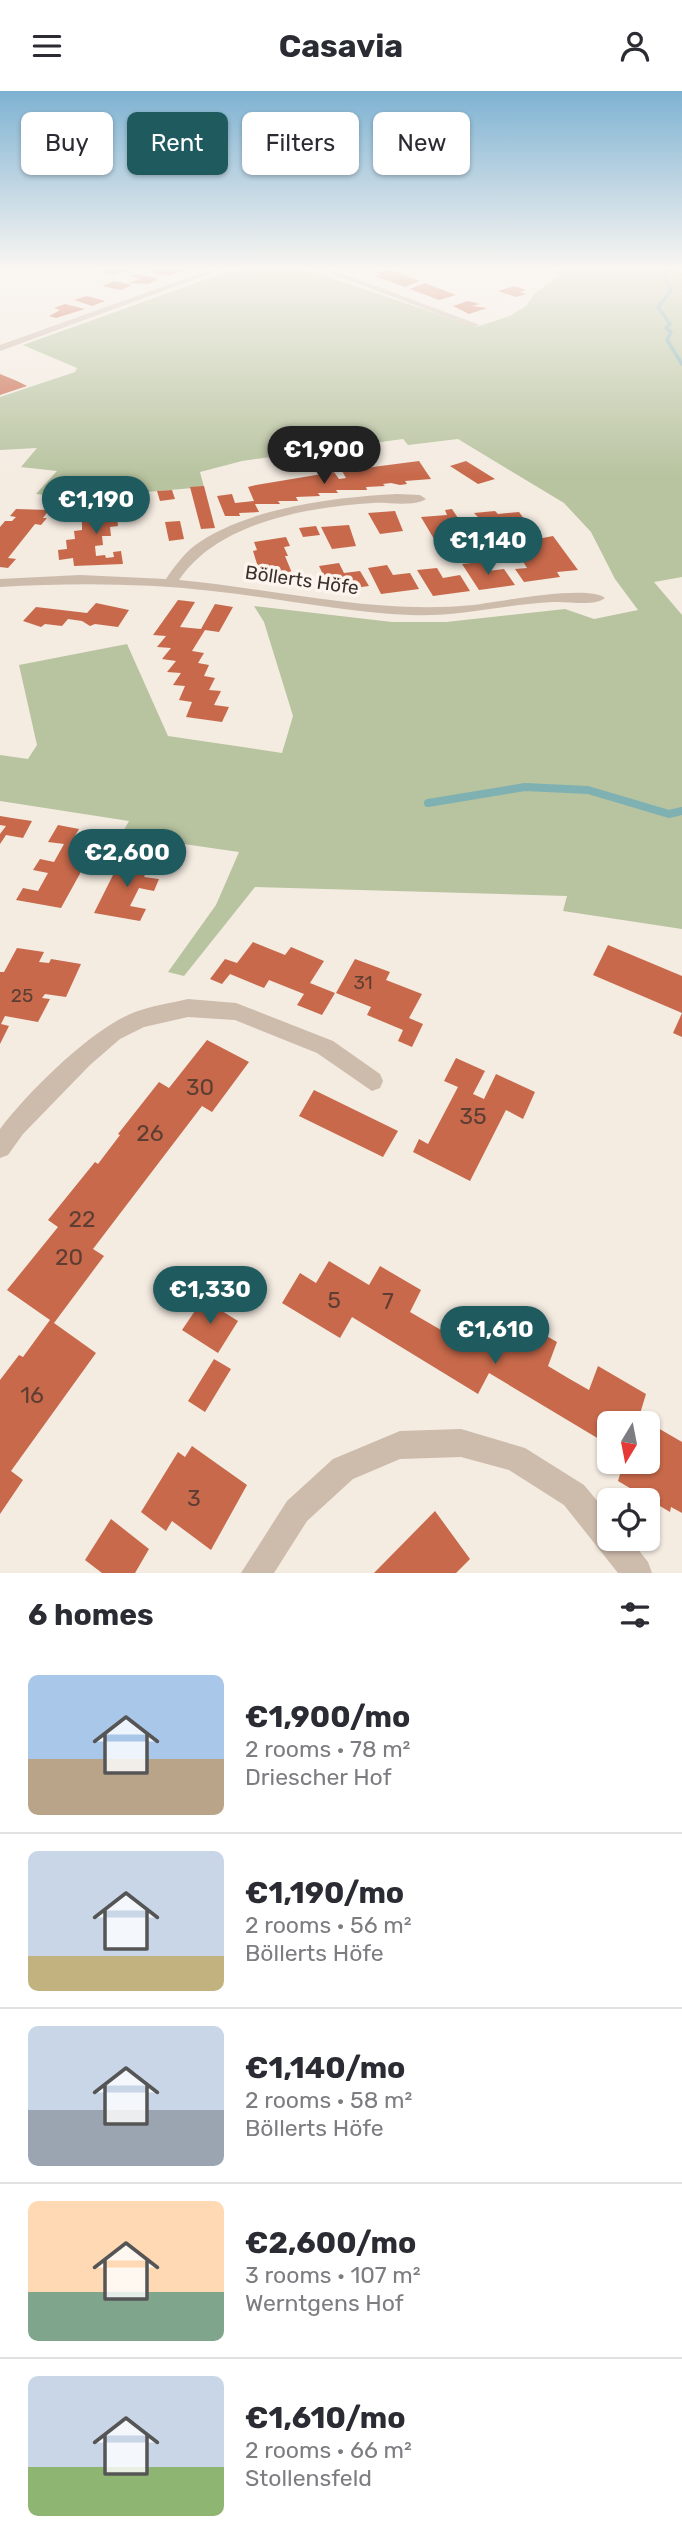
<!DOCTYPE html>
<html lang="en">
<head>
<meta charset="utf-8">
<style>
	:root { --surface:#fff; --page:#f7f7f7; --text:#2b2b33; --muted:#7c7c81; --line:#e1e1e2; --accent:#1f5a5e }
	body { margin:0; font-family:Rubik,sans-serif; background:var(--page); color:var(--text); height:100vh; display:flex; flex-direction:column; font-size:26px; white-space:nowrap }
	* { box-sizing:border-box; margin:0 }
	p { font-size:23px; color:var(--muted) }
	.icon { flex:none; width:38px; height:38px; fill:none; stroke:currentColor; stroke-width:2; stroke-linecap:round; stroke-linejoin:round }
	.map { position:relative; height:1482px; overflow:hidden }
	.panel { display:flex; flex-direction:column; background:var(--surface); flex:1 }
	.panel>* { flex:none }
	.banner { position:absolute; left:21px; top:21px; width:640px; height:63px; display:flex; gap:14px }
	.needle { width:46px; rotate:190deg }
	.fabs { position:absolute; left:597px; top:1320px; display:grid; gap:14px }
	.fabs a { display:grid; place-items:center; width:63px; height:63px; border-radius:10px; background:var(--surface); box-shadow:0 2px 5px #0004; font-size:35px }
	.price { position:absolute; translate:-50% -60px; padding:0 16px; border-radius:24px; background:var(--accent); color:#fff; font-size:23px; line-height:46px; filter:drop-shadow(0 2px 4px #0008) }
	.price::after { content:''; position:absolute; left:50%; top:42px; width:21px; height:16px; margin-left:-10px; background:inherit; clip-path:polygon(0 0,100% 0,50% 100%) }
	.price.on { background:#222; color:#fff }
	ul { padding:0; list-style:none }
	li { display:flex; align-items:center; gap:21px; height:175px; padding:0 28px }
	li+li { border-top:2px solid var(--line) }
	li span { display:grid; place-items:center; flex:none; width:196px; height:140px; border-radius:10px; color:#555 }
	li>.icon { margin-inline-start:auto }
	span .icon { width:84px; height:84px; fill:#fffc; stroke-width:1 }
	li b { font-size:30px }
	h2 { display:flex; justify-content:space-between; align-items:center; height:84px; padding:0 28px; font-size:30px }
	.pill { padding:0 24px; border-radius:10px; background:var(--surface); box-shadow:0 2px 5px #0004; font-size:24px; line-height:63px }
	.pill.on { background:var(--accent); color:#fff }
	header { display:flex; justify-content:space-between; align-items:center; height:91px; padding:0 28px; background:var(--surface); font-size:32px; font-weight:700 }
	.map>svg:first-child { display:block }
	.green { fill:#b8c4a0 }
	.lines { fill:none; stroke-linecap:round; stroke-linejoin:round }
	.stream-far1 { stroke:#7fb0b2; stroke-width:3.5 }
	.stream { stroke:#7fb0b2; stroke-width:8 }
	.building { fill:#c8694b }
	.minor { fill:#cdbbac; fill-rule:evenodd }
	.labels { text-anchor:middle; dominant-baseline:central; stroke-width:7; stroke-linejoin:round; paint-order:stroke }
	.far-street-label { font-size:19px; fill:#3b302b; stroke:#fbf5ee }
	.number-label { font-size:19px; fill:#5e3e33 }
	.near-number-label { font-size:23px; fill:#5e3e33 }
</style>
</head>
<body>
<header><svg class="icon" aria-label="menu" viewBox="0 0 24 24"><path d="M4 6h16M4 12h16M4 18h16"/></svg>Casavia<svg class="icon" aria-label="person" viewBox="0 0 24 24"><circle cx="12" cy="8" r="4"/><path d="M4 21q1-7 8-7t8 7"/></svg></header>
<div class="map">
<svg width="682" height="1482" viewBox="0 0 682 1482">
	<rect width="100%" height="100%" fill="#f4ebe1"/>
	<path class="green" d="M 235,178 L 305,178 L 476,236 L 510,225 L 526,215 L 535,202 L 559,186 L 553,178 L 682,178 L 682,486 L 654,491 L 682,524 L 682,838 L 563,820 L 567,805 L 255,796 L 184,885 L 168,881 L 216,814 L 239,761 L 121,744 L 129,730 L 0,710 L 0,664 L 28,668 L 37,654 L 19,574 L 127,553 L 168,645 L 282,662 L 293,625 L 264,531 L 254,515 L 392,531 L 446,531 L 565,518 L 594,528 L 638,519 L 615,488 L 591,441 L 564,412 L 458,348 L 408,354 L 403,348 L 242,370 L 200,381 L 204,396 L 78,407 L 36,403 L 57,380 L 21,376 L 37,357 L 0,359 L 0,306 L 75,281 L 77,277 L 23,254 Z"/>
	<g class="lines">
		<path class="stream-far1" d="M 669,179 L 663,183 L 671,200 L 658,216 L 670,233 L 666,237 L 671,241 L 667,249 L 682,273"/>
		<path class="stream" d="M 428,712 L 525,696 L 588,699 L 669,723 L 682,720"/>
	</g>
	<path class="building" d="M 107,178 L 131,178 L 113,184 L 99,181 Z
		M 158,178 L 187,178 L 169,185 L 150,181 Z
		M 386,179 L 394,180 L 420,190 L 405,196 L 375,185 L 382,183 L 377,182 Z
		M 136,183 L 157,187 L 155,188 L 158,189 L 148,193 L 129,192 L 140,188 L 129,185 Z
		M 114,190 L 132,194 L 121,199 L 102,195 Z
		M 425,192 L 427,193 L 456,204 L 439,209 L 410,198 Z
		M 514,195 L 526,199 L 520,201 L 526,203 L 516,206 L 498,200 Z
		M 87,205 L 105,210 L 92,215 L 74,209 Z
		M 468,210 L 480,213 L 472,215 L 487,217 L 469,223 L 453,215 Z
		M 65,213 L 85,218 L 56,227 L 49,225 L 60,219 L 54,217 Z
		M 0,283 L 17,290 L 27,295 L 0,304 Z
		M 419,370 L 431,388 L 405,390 L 407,393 L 400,394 L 391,392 L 383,393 L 385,395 L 366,396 L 367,399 L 336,399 L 338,402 L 318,402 L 320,405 L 296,406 L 298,410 L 278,410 L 280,413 L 255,413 L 259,421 L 239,422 L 240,425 L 225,425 L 217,405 L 232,403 L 235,412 L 254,410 L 248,396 L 256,394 L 334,381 L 339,388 L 346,387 L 342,380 Z
		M 466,370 L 495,388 L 478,393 L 450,375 Z
		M 204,395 L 215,437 L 201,438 L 190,396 Z
		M 172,399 L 175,408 L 160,410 L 157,400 Z
		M 131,409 L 132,417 L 124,417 L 125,426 L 117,426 L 118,435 L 110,436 L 111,445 L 102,445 L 103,454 L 95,455 L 96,465 L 105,464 L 106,467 L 114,466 L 113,461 L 121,460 L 123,473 L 74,475 L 73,467 L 59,469 L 58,459 L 67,458 L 66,449 L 75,448 L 74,440 L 82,439 L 82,430 L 90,429 L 90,421 L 97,420 L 97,412 Z
		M 16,418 L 49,419 L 43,427 L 47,427 L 41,434 L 35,433 L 8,467 L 16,468 L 8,477 L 0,476 L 0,436 L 5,430 L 12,430 L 16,426 L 10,425 Z
		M 452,418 L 458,427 L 450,428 L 457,445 L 434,448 L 421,426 L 447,424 L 445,419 Z
		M 395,420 L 403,440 L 380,443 L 368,422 Z
		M 495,420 L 498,423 L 519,421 L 530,436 L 477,443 L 471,435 L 485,433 L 474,422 Z
		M 180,430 L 184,448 L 169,450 L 165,431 Z
		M 349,434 L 356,455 L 332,458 L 321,436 Z
		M 316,435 L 320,444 L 303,446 L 299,437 Z
		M 553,445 L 578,479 L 557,481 L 560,486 L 524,491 L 515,478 L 527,477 L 522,469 L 517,470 L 506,454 Z
		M 286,446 L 290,455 L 284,456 L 288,465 L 285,465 L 292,482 L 301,480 L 306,493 L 292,495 L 277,492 L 273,484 L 261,486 L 253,460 L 257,459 L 254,451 Z
		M 481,471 L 488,480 L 504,478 L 515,494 L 479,499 L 462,473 Z
		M 339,472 L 344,482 L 360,480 L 369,495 L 331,500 L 319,475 Z
		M 387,474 L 393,484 L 410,482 L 419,498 L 381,503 L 368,477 Z
		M 437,477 L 443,487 L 460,484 L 470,500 L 433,505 L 417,479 Z
		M 178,509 L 195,511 L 180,536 L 201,538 L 215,513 L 233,516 L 219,541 L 205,539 L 192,560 L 204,562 L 198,572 L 209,574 L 204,585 L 215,587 L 209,599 L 221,600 L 214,614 L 229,616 L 222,631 L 186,626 L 192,611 L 179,609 L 185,595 L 173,594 L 181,582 L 167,581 L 176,570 L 162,568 L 171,557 L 157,556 L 166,545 L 153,544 Z
		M 96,512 L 129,519 L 118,536 L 95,533 L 90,535 L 82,530 L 68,528 L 62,535 L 45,533 L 41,536 L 23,530 L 36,516 L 87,522 Z
		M 0,725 L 12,727 L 32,730 L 23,747 L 6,744 L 0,753 L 0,743 L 6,735 L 0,734 Z
		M 58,734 L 79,738 L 69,755 L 93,759 L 61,817 L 16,809 L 23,797 L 38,800 L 48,782 L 33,779 L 40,768 L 54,771 L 64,753 L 48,751 Z
		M 123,764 L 152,768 L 144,786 L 159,788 L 154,800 L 139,797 L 130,815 L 146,818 L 140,830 L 94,822 Z
		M 253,851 L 285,864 L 291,856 L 324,870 L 310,892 L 335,902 L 322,924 L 297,914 L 304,903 L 269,889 L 264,897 L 230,883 L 222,893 L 210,888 L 225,868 L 237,872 Z
		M 608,854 L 682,885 L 682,946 L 673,942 L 682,922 L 593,884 Z
		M 17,857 L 44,861 L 39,871 L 49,872 L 51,868 L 81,873 L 66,906 L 45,903 L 42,907 L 50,908 L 38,931 L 5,925 L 1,933 L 9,935 L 0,953 L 0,881 L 4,881 Z
		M 355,868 L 390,881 L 386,889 L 422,903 L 409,927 L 423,933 L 412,956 L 398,950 L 403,939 L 367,924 L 371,916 L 336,902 Z
		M 207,949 L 249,971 L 212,1021 L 202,1015 L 93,1158 L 104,1165 L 54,1232 L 96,1262 L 11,1380 L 23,1389 L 0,1423 L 0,1289 L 19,1264 L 23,1266 L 50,1229 L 7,1199 L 58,1136 L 48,1129 L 95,1071 L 98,1073 L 120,1044 L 118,1043 L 159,991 L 169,997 Z
		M 456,967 L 485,980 L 473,1003 L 484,1008 L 496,983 L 535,1001 L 523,1028 L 506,1019 L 470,1090 L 413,1061 L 419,1048 L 428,1053 L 458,996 L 444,990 Z
		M 314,999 L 398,1040 L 383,1066 L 299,1025 Z
		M 329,1170 L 369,1194 L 380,1175 L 421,1199 L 410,1221 L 448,1243 L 459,1220 L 503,1246 L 512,1225 L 557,1251 L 548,1275 L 568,1287 L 589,1299 L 598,1275 L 646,1303 L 639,1326 L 682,1351 L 682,1422 L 671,1416 L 670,1421 L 618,1390 L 624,1370 L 648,1370 L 648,1332 L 609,1332 L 609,1354 L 489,1282 L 478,1303 L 352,1226 L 340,1247 L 282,1212 L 300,1182 L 316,1192 Z
		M 203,1208 L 238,1230 L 218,1262 L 182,1239 Z
		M 214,1268 L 231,1278 L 205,1321 L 188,1310 Z
		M 192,1355 L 247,1394 L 211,1459 L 172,1430 L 166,1440 L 141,1421 L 178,1361 L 185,1366 Z
		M 435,1420 L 470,1468 L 456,1482 L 374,1482 Z
		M 111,1428 L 149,1458 L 135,1482 L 102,1482 L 85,1469 Z"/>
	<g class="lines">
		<path class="minor" d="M 212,178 L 223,178 L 0,260 L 0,254 Z
			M 319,178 L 330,178 L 480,234 L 473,236 Z
			M 397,403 L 420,404 L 426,408 C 415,416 387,411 373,412 C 308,416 218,431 179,489 C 277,498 374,524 473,514 C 497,511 589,493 605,507 C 594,516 568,510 553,511 C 506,513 459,526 411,524 C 344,521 279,507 212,500 C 141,492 71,492 0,496 L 0,488 L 80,484 L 166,488 C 174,476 183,464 194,455 C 245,417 335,406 397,403 Z
			M 188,908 L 236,912 L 333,950 L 380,983 L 383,990 L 380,997 L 372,1000 L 317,962 L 235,929 L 188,926 L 144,936 L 120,948 L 90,974 L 23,1043 L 8,1064 L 0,1067 L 0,1038 C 29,1000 91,938 135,921 C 151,915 171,912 188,908 Z
			M 461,1338 L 525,1357 L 584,1394 L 609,1424 L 609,1447 L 629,1447 L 648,1471 L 652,1482 L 618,1482 L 564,1414 L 509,1379 L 461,1366 L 400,1368 L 353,1388 L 307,1430 L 274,1482 L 241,1482 L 287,1410 L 333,1368 L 400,1340 Z"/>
	</g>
	<linearGradient id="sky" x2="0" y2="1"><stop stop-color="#7eb2d2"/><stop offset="0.46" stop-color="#faf6f2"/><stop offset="1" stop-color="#faf6f2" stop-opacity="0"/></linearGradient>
	<rect width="682" height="385" fill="url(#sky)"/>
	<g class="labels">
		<g class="far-street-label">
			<text transform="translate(302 489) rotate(8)">Böllerts Höfe</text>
		</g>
		<g class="number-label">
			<text x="363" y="891">31</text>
			<text x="22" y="904">25</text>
		</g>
		<g class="near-number-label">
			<text x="200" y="996">30</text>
			<text x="473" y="1025">35</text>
			<text x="150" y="1042">26</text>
			<text x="82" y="1128">22</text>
			<text x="69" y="1166">20</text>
			<text x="334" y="1209">5</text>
			<text x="388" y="1210">7</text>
			<text x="32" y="1304">16</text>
			<text x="194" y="1407">3</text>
		</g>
	</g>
</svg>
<div class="fabs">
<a><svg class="needle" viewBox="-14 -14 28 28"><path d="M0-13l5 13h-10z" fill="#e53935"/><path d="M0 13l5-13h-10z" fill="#7c7c81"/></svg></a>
<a><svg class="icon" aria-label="locate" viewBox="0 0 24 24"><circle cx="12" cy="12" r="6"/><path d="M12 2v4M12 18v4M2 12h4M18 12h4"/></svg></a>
</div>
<b class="price on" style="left:324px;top:395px">€1,900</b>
<b class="price" style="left:96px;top:445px">€1,190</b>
<b class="price" style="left:488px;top:486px">€1,140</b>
<b class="price" style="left:127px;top:798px">€2,600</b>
<b class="price" style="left:210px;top:1235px">€1,330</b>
<b class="price" style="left:495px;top:1275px">€1,610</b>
<div class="banner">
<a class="pill">Buy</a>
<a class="pill on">Rent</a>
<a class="pill">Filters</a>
<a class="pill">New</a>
</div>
</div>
<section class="panel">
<h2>6 homes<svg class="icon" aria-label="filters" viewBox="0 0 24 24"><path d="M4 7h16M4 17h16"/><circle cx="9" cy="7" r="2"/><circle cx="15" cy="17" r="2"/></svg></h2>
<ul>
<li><span style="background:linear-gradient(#a9c7e8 60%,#b9a48a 0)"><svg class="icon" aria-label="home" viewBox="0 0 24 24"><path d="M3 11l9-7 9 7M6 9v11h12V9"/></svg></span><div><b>€1,900/mo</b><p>2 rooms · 78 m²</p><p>Driescher Hof</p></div></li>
<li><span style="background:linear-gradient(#c9d6e8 75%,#c2b280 0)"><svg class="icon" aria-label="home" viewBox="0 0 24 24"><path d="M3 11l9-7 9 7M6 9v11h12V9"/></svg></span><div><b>€1,190/mo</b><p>2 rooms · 56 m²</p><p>Böllerts Höfe</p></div></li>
<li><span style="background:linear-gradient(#c9d6e8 60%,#9aa5b1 0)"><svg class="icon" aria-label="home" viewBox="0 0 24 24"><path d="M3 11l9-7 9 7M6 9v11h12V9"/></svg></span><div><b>€1,140/mo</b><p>2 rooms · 58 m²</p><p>Böllerts Höfe</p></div></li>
<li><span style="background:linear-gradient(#ffd9b3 65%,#7fa58c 0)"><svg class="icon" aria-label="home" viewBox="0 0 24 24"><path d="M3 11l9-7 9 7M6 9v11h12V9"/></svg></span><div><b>€2,600/mo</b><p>3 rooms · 107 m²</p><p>Werntgens Hof</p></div></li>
<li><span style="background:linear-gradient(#c9d6e8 65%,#8fb573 0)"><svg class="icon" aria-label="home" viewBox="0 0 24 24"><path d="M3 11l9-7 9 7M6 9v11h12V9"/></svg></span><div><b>€1,610/mo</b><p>2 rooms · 66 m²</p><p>Stollensfeld</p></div></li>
</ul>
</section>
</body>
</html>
